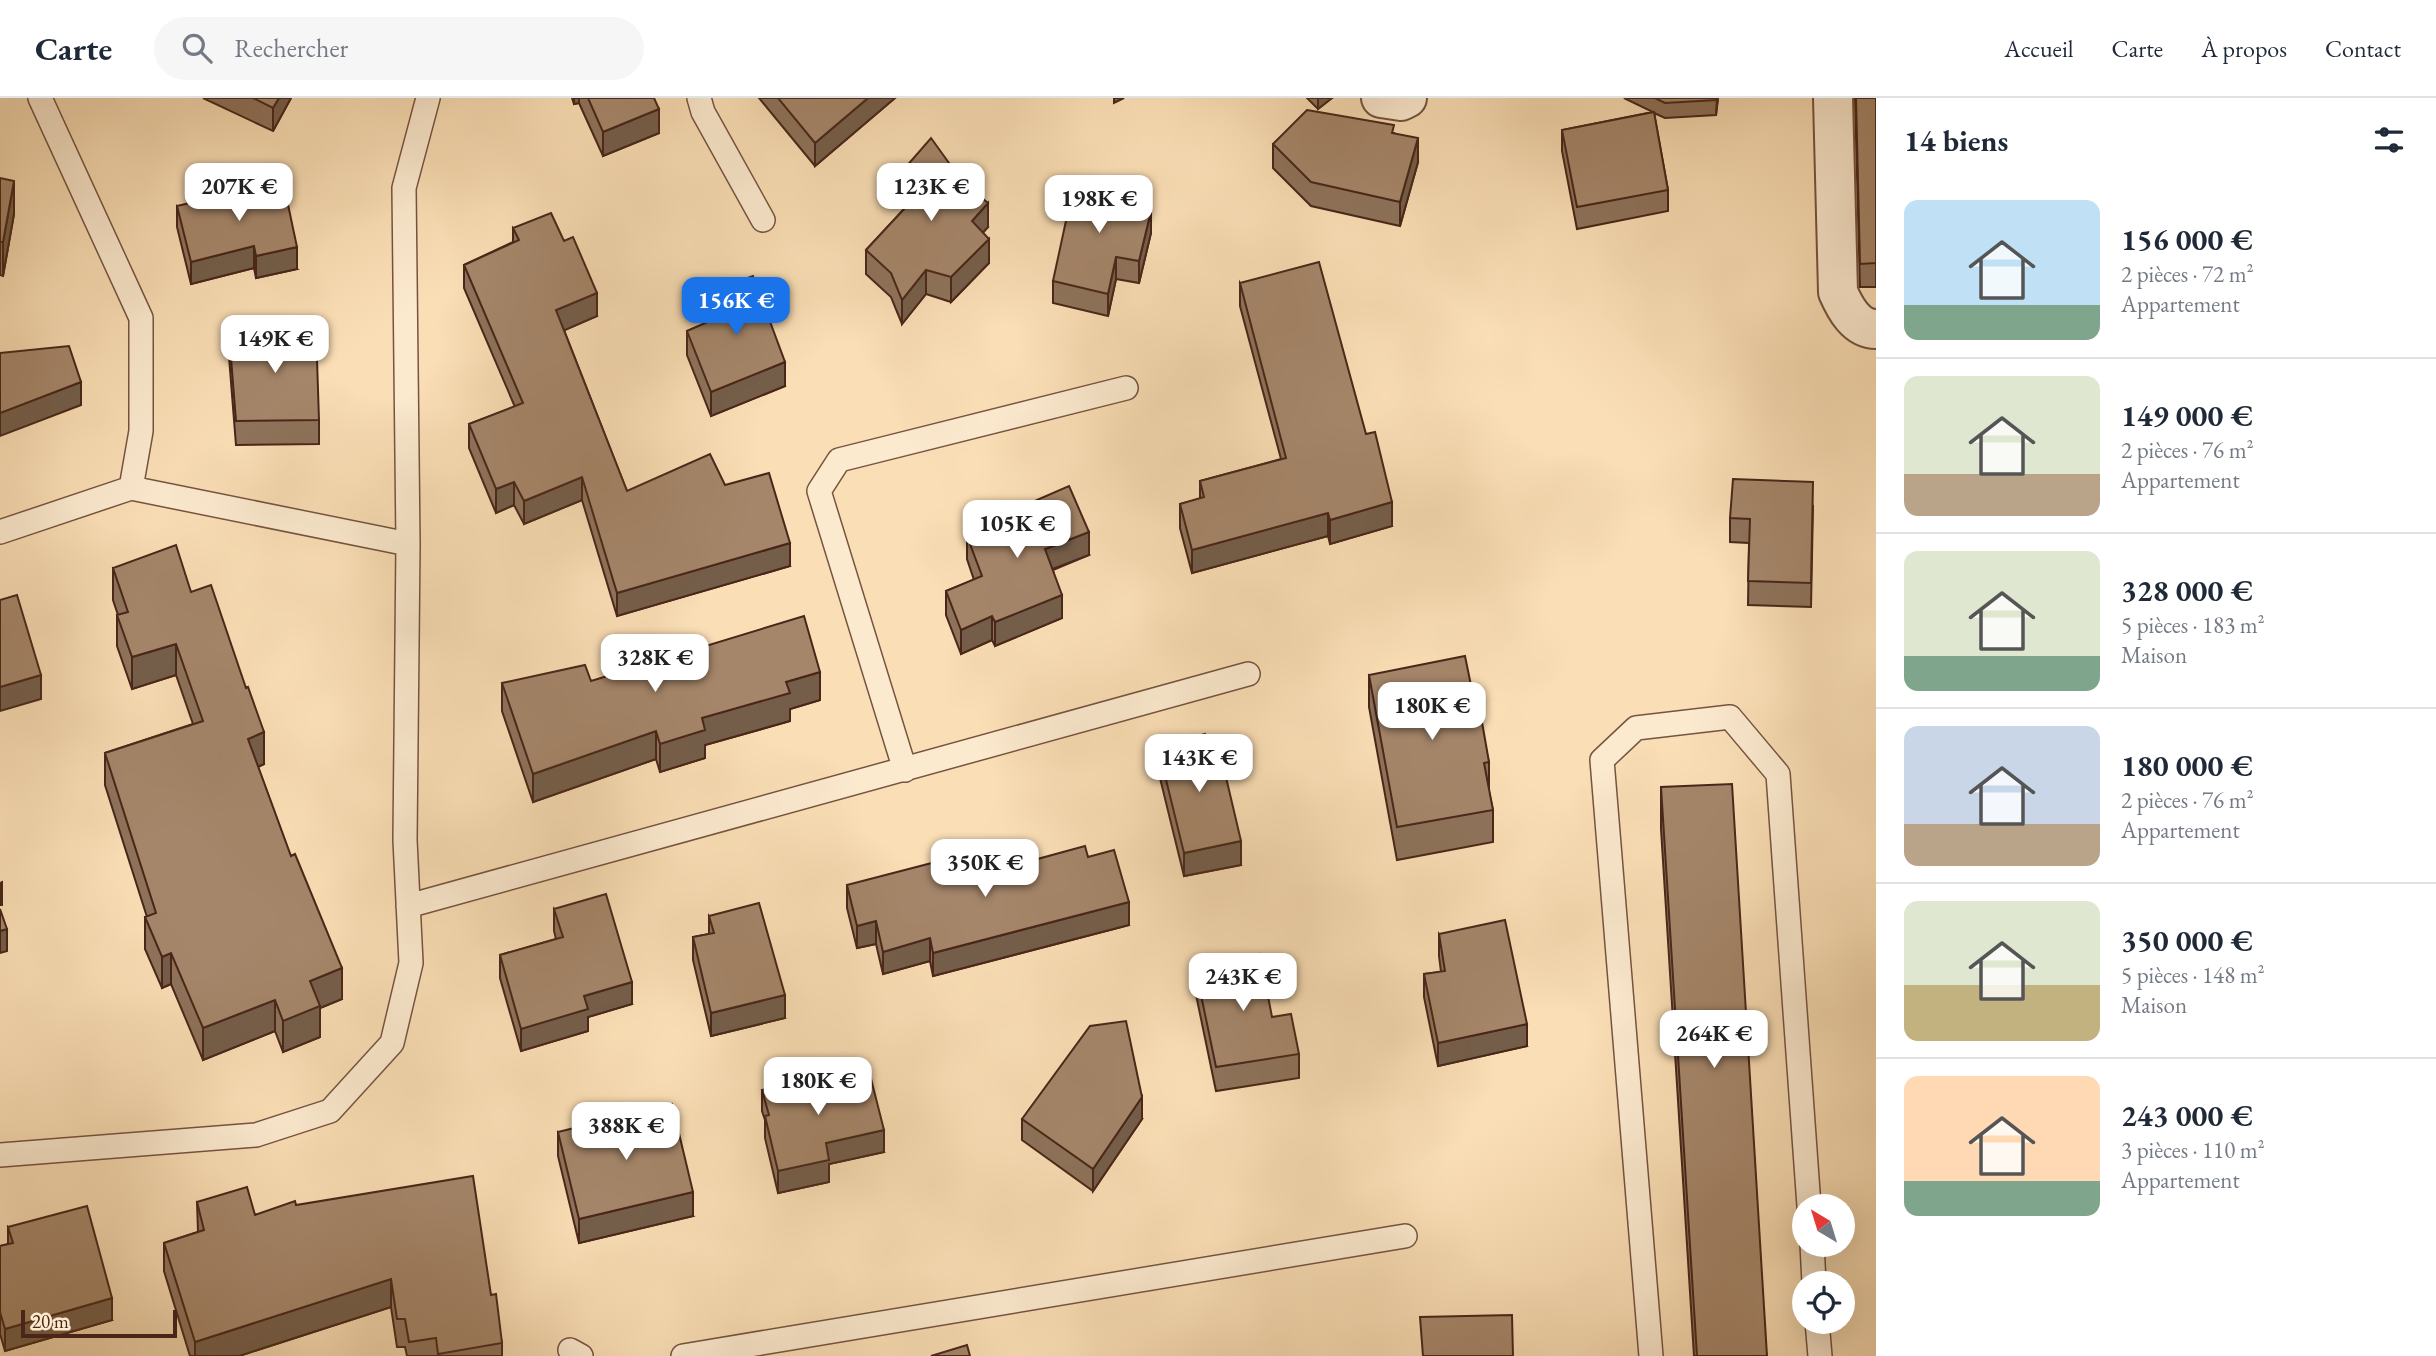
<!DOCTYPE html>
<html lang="fr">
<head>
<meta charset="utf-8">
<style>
	:root { --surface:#fff; --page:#f6f6f7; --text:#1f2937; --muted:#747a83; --line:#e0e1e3; --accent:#1a73e8 }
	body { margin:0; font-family:"EB Garamond",serif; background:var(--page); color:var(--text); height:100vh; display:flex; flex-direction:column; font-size:26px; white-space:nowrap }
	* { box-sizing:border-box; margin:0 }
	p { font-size:23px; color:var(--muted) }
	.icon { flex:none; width:38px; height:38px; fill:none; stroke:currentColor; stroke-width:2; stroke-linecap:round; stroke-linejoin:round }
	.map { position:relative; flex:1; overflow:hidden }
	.panel { display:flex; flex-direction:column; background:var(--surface); width:560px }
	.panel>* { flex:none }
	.needle { width:46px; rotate:322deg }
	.tools { position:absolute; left:1792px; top:1096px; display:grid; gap:14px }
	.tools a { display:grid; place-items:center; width:63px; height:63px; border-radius:50%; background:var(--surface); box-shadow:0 7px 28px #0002; font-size:35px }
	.scale { position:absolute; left:21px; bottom:18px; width:156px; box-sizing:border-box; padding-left:7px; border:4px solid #492619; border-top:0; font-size:19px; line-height:24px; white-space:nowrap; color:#492619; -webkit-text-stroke:5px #fceacf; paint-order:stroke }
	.price { position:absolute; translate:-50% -60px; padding:0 16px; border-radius:14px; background:#fff; color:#222; font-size:23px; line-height:46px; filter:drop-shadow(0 2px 4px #0008) }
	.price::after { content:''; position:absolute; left:50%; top:42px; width:21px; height:16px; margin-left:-10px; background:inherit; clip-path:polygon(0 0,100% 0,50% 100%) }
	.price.on { background:var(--accent); color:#fff }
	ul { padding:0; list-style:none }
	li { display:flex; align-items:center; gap:21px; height:175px; padding:0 28px }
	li+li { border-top:2px solid var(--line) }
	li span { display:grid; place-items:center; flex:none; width:196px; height:140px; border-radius:14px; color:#555 }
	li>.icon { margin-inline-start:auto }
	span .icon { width:84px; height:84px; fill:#fffc; stroke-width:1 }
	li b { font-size:30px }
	h2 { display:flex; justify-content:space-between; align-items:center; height:84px; padding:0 28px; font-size:30px }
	header { display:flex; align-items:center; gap:42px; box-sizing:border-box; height:98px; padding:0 35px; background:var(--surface); border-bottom:2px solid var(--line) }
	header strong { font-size:33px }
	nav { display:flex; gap:38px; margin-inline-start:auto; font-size:24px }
	.search { width:490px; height:63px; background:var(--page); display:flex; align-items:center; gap:18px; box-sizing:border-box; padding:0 24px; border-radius:38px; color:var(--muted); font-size:26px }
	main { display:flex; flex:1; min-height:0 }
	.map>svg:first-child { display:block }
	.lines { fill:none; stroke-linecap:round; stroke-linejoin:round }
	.service-casing { stroke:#755440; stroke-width:26 }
	.minor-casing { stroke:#755440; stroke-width:42 }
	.service { stroke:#fceacf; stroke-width:23 }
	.minor { stroke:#fceacf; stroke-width:38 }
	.wall { fill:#8e735b; stroke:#492619; stroke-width:2 }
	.shaded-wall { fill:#745e4a; stroke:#492619; stroke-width:2 }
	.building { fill:#a5866a; stroke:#492619; stroke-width:2 }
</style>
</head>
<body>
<header>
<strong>Carte</strong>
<div class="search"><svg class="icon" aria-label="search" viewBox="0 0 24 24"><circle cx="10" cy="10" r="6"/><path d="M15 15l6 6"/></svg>Rechercher</div>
<nav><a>Accueil</a><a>Carte</a><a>À propos</a><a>Contact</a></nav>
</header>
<main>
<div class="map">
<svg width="1876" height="1258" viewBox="0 0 1876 1258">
	<rect width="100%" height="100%" fill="#fadeb5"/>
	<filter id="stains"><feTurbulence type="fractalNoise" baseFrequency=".00286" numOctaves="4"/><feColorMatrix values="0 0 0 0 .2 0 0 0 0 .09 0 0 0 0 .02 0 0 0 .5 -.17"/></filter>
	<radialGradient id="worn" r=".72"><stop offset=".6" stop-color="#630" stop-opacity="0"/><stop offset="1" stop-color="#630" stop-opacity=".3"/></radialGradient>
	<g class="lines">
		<defs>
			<path id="service" d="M 699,0 L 703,14 L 763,122
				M 131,390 L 408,446
				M 0,434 L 131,390 L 141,333 L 141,220 L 40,0
				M 905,672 L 819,393 L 839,362 L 1126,290
				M 408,808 L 1248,576
				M 0,1057 L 256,1037 L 330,1013 L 392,945 L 411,865 L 405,742 L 408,446 L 404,90 L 428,0
				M 1812,1146 L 1814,1185
				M 1817,1223 L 1820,1258
				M 570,1252 L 581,1258
				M 683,1258 L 1405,1138
				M 1651,1258 L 1602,662 L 1636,630 L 1730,619 L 1778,676 L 1809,1108"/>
			<path id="minor" d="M 1381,0 L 1401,3 L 1407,0
				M 1833,0 L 1838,194 C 1845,210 1856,231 1876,231"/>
		</defs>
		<use href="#service" class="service-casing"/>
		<use href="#minor" class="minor-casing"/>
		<use href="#service" class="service"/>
		<use href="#minor" class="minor"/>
	</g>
	<path class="wall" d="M 203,0 L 291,0 L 273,33 Z
		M 572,0 L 654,0 L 659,35 L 603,58 L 579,5 L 574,6 Z
		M 759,0 L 895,0 L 815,68 Z
		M 1307,0 L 1332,0 L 1318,11 Z
		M 1624,0 L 1718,0 L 1716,17 L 1665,20 L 1654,15 L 1668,92 L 1668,113 L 1577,131 L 1562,53 L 1562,32 L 1653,14 Z
		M 1855,0 L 1876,0 L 1876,189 L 1860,189 Z
		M 1394,35 L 1418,64 L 1400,128 L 1311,108 L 1273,70 L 1273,46 Z
		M 898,78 L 988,129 L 983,134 L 989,165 L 951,204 L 926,196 L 902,226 L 891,199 L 866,176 L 866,152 L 906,109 L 898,102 Z
		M 0,80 L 14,116 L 3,178 L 0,177 Z
		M 177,108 L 297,171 L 256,180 L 254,170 L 191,186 L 177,129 Z
		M 1138,110 L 1151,135 L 1139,185 L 1116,181 L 1108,218 L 1053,205 L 1053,183 Z
		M 513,130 L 597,218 L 564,232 L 627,393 L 725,387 L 790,468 L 617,518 L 582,402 L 524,426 L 514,407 L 496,415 L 469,350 L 469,326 L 515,309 L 464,190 L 464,167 L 513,144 Z
		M 1240,185 L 1392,428 L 1330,446 L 1328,438 L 1192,475 L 1180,430 L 1180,406 L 1200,401 L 1200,383 L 1281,361 L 1240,208 Z
		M 709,194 L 785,288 L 711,318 L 687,257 L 687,233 L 711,223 L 709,219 Z
		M 229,235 L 319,322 L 319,346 L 236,347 L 229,259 Z
		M 1813,408 L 1811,509 L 1748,507 L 1749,445 L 1730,444 L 1730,420 Z
		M 1007,415 L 1089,457 L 1053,472 L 1062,520 L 995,548 L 992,542 L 961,556 L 946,517 L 946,493 L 974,482 L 967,461 L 967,438 L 1007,423 Z
		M 113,470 L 191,494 L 264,666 L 258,669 L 342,901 L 320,910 L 320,939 L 283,954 L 275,933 L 203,962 L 171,886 L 162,890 L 145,851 L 145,819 L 147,819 L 105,687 L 105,655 L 193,626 L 176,577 L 132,591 L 117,548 L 117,517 L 118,517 L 113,502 Z
		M 1369,577 L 1475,607 L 1489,664 L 1489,694 L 1493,712 L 1493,744 L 1397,762 L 1369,609 Z
		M 591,583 L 820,602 L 790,611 L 790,623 L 705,647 L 705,660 L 660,674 L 656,661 L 533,704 L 502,613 L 502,585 Z
		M 1158,649 L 1241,767 L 1184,778 L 1158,672 Z
		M 1661,689 L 1767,1258 L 1694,1258 L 1661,731 Z
		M 1088,759 L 1129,827 L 933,878 L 930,863 L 883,876 L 876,846 L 857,850 L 847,810 L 847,787 L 957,783 Z
		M 554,811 L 632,906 L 588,919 L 588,933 L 521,953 L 500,880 L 500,857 L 556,841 L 554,833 Z
		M 709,818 L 785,920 L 711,938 L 693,862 L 693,839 L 709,836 Z
		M 1439,836 L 1527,948 L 1438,968 L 1424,899 L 1424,876 L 1441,874 L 1439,858 Z
		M 1195,868 L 1272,919 L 1299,956 L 1299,980 L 1216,993 L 1195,892 Z
		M 836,985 L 884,1054 L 829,1066 L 829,1084 L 778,1095 L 765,1040 L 765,1022 L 762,1013 L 762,992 Z
		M 1022,1021 L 1142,1021 L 1093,1093 L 1022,1042 Z
		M 558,1034 L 693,1118 L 579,1145 L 558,1058 Z
		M 197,1104 L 255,1117 L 296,1107 L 491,1197 L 502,1245 L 502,1258 L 407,1258 L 405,1249 L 397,1249 L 391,1209 L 239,1258 L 190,1258 L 164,1173 L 164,1145 L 198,1134 Z
		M 8,1129 L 112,1222 L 5,1253 L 0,1236 L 0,1148 L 8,1146 Z"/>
	<path class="shaded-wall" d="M 279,0 L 291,0 L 273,33 L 273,10 Z
		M 574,0 L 579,0 L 579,5 L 574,6 Z
		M 868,0 L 895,0 L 815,68 L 815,45 Z
		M 1114,0 L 1124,0 L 1114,5 Z
		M 1318,0 L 1332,0 L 1318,11 Z
		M 1717,0 L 1718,0 L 1716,17 Z
		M 659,11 L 659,35 L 603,58 L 603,34 Z
		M 1418,40 L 1418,64 L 1400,128 L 1400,104 Z
		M 14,83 L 14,116 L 3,178 L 3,144 Z
		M 1138,93 L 1138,115 L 1134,110 Z
		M 988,105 L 988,129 L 972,147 L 972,123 Z
		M 1151,113 L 1151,135 L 1139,185 L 1139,163 Z
		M 989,141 L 989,165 L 951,204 L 951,179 Z
		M 254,148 L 254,170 L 191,186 L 191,164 Z
		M 297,149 L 297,171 L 256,180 L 256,158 Z
		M 1116,159 L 1116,181 L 1108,218 L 1108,196 Z
		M 926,172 L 926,196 L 902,226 L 902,202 Z
		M 597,195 L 597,218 L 556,236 L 556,212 Z
		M 785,264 L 785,288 L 711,318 L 711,294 Z
		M 81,284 L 81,307 L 0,338 L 0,315 Z
		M 582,379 L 582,402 L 524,426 L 524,403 Z
		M 514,384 L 514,407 L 496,415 L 496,391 Z
		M 1392,404 L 1392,428 L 1330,446 L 1330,422 Z
		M 1328,415 L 1328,438 L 1192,475 L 1192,452 Z
		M 1089,434 L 1089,457 L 1045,474 L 1045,451 Z
		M 790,445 L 790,468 L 617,518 L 617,495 Z
		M 1062,497 L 1062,520 L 995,548 L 995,524 Z
		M 992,518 L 992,542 L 961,556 L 961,532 Z
		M 176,546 L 176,577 L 132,591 L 132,559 Z
		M 820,574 L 820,602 L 790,611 L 790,623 L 705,647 L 705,660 L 660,674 L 660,646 L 702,620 L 786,584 Z
		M 41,577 L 41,601 L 0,613 L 0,589 Z
		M 656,633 L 656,661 L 533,704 L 533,676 Z
		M 264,634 L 264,666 L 248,673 L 248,641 Z
		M 1241,743 L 1241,767 L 1184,778 L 1184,755 Z
		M 2,784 L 2,807 L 0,807 L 0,785 Z
		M 1129,804 L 1129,827 L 933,878 L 933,855 Z
		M 876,823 L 876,846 L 857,850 L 857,828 Z
		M 7,831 L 7,853 L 0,855 L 0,833 Z
		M 930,840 L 930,863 L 883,876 L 883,854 Z
		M 171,855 L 171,886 L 162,890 L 162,859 Z
		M 342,870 L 342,901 L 320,910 L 320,939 L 283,954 L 283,923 L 310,883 Z
		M 632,884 L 632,906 L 588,919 L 588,933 L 521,953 L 521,931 L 584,898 Z
		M 785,897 L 785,920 L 711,938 L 711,915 Z
		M 275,902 L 275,933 L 203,962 L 203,930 Z
		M 1527,926 L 1527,948 L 1438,968 L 1438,945 Z
		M 1142,999 L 1142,1021 L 1093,1093 L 1093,1071 Z
		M 884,1032 L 884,1054 L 829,1066 L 829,1084 L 778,1095 L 778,1073 L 826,1045 Z
		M 693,1094 L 693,1118 L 579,1145 L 579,1121 Z
		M 391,1181 L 391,1209 L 239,1258 L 195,1258 L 195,1244 Z
		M 112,1200 L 112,1222 L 5,1253 L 5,1231 Z"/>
	<path class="building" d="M 253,0 L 279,0 L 273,10 Z
		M 588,0 L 654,0 L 659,11 L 603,34 Z
		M 778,0 L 868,0 L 815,45 Z
		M 1655,0 L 1717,0 L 1716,2 L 1665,5 Z
		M 1856,0 L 1876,0 L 1876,165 L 1860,166 Z
		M 1307,12 L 1394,27 L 1392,35 L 1418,40 L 1400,104 L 1311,84 L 1273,46 Z
		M 1654,14 L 1668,92 L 1577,109 L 1562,32 Z
		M 931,40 L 962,83 L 988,105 L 972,123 L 989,141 L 951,179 L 926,172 L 902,202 L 891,175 L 866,152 L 918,96 L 898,78 Z
		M 0,80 L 14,83 L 3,144 L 0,144 Z
		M 1075,81 L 1138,93 L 1134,110 L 1151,113 L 1139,163 L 1116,159 L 1108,196 L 1053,183 Z
		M 283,83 L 297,149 L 256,158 L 254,148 L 191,164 L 177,108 Z
		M 551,115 L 564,143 L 573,139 L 597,195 L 556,212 L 627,393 L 710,356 L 725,387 L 769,375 L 790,445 L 617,495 L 582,379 L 524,403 L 514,384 L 496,391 L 469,326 L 523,305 L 464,167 L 519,142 L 513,130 Z
		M 1319,164 L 1366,336 L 1375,334 L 1392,404 L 1330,422 L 1328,415 L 1192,452 L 1180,406 L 1204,399 L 1200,383 L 1286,360 L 1240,185 Z
		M 753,178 L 785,264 L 711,294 L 687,233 L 719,219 L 709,194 Z
		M 316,231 L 319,322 L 236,323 L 229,235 Z
		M 69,248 L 81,284 L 0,315 L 0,255 Z
		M 1733,381 L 1813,384 L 1811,485 L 1748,483 L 1750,421 L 1730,420 Z
		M 1069,388 L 1089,434 L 1045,451 L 1062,497 L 995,524 L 992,518 L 961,532 L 946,493 L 982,478 L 967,438 L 1010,422 L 1007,415 Z
		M 176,447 L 191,494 L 211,487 L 246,590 L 248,589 L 264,634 L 248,641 L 291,758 L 295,756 L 342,870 L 310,883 L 320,908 L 283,923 L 275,902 L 203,930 L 171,855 L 162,859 L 145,819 L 156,815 L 105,655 L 203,623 L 176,546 L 132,559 L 117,517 L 128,514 L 113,470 Z
		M 17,497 L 41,577 L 0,589 L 0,502 Z
		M 804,518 L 820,574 L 786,584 L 790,595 L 702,620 L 705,632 L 660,646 L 656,633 L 533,676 L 502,585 L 585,567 L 591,583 Z
		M 1465,558 L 1475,607 L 1479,607 L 1489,664 L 1484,665 L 1493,712 L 1397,729 L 1369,577 Z
		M 1205,636 L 1216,660 L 1221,658 L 1241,743 L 1184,755 L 1158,649 Z
		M 1732,686 L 1767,1258 L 1697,1258 L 1661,689 Z
		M 1085,748 L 1088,759 L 1114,752 L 1129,804 L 933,855 L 930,840 L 883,854 L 876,823 L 857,828 L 847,787 L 951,760 L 957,783 Z
		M 606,796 L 632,884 L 584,898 L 588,911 L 521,931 L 500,857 L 563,839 L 554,811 Z
		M 759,805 L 785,897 L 711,915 L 693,839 L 714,835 L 709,818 Z
		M 0,811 L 7,831 L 0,833 Z
		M 1505,822 L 1527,926 L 1438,945 L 1424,876 L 1445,873 L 1439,836 Z
		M 1260,856 L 1272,919 L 1291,916 L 1299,956 L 1216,969 L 1195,868 Z
		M 1126,923 L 1142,999 L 1093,1071 L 1022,1021 L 1090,928 Z
		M 833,975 L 836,985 L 870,977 L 884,1032 L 826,1045 L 829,1062 L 778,1073 L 765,1018 L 769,1017 L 762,992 Z
		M 672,1006 L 693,1094 L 579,1121 L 558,1034 Z
		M 473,1078 L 491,1197 L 496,1196 L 502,1245 L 438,1256 L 436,1240 L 409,1244 L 405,1221 L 397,1221 L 391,1181 L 195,1244 L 164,1145 L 204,1132 L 197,1104 L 247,1089 L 255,1117 L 295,1103 L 296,1107 Z
		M 87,1108 L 112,1200 L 5,1231 L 0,1214 L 0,1148 L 13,1145 L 8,1129 Z
		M 1512,1217 L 1513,1258 L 1423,1258 L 1420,1219 Z
		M 967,1247 L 970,1258 L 931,1258 Z"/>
	<rect width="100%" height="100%" filter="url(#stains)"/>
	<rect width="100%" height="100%" fill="url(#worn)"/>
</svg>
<div class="tools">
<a><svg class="needle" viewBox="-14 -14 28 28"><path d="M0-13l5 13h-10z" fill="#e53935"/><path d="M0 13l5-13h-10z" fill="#747a83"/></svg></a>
<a><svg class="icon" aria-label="locate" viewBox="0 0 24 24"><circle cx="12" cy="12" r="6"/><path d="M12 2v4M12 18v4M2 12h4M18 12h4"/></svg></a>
</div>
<div class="scale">20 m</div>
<b class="price" style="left:239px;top:125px">207K €</b>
<b class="price" style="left:931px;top:125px">123K €</b>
<b class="price" style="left:1099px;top:137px">198K €</b>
<b class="price on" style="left:736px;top:239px">156K €</b>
<b class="price" style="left:275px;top:277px">149K €</b>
<b class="price" style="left:1017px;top:462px">105K €</b>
<b class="price" style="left:655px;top:596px">328K €</b>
<b class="price" style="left:1432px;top:644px">180K €</b>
<b class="price" style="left:1199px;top:696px">143K €</b>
<b class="price" style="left:985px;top:801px">350K €</b>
<b class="price" style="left:1243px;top:915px">243K €</b>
<b class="price" style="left:1714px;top:972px">264K €</b>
<b class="price" style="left:818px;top:1019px">180K €</b>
<b class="price" style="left:626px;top:1064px">388K €</b>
</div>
<section class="panel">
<h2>14 biens<svg class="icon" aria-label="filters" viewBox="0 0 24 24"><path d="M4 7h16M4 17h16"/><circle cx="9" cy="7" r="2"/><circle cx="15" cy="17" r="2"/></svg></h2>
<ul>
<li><span style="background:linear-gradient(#bfe0f5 75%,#7fa58c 0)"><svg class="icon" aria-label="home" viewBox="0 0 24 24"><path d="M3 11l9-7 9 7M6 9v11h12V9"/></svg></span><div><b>156 000 €</b><p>2 pièces · 72 m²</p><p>Appartement</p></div></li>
<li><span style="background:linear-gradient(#dfe7d0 70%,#b9a48a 0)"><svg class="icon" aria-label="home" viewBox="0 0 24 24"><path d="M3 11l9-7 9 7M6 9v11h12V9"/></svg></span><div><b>149 000 €</b><p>2 pièces · 76 m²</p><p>Appartement</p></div></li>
<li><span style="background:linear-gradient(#dfe7d0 75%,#7fa58c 0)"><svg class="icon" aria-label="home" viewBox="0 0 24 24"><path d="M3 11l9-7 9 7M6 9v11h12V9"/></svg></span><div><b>328 000 €</b><p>5 pièces · 183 m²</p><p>Maison</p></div></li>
<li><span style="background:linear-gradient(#c9d6e8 70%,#b9a48a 0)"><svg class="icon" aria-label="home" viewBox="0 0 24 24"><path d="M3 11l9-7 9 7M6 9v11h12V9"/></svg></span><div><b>180 000 €</b><p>2 pièces · 76 m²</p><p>Appartement</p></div></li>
<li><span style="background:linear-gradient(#dfe7d0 60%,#c2b280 0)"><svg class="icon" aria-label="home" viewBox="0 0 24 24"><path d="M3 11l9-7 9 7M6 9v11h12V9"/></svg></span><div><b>350 000 €</b><p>5 pièces · 148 m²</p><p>Maison</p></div></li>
<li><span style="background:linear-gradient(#ffd9b3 75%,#7fa58c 0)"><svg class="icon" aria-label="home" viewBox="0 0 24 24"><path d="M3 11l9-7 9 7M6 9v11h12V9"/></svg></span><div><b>243 000 €</b><p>3 pièces · 110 m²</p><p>Appartement</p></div></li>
</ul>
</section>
</main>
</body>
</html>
